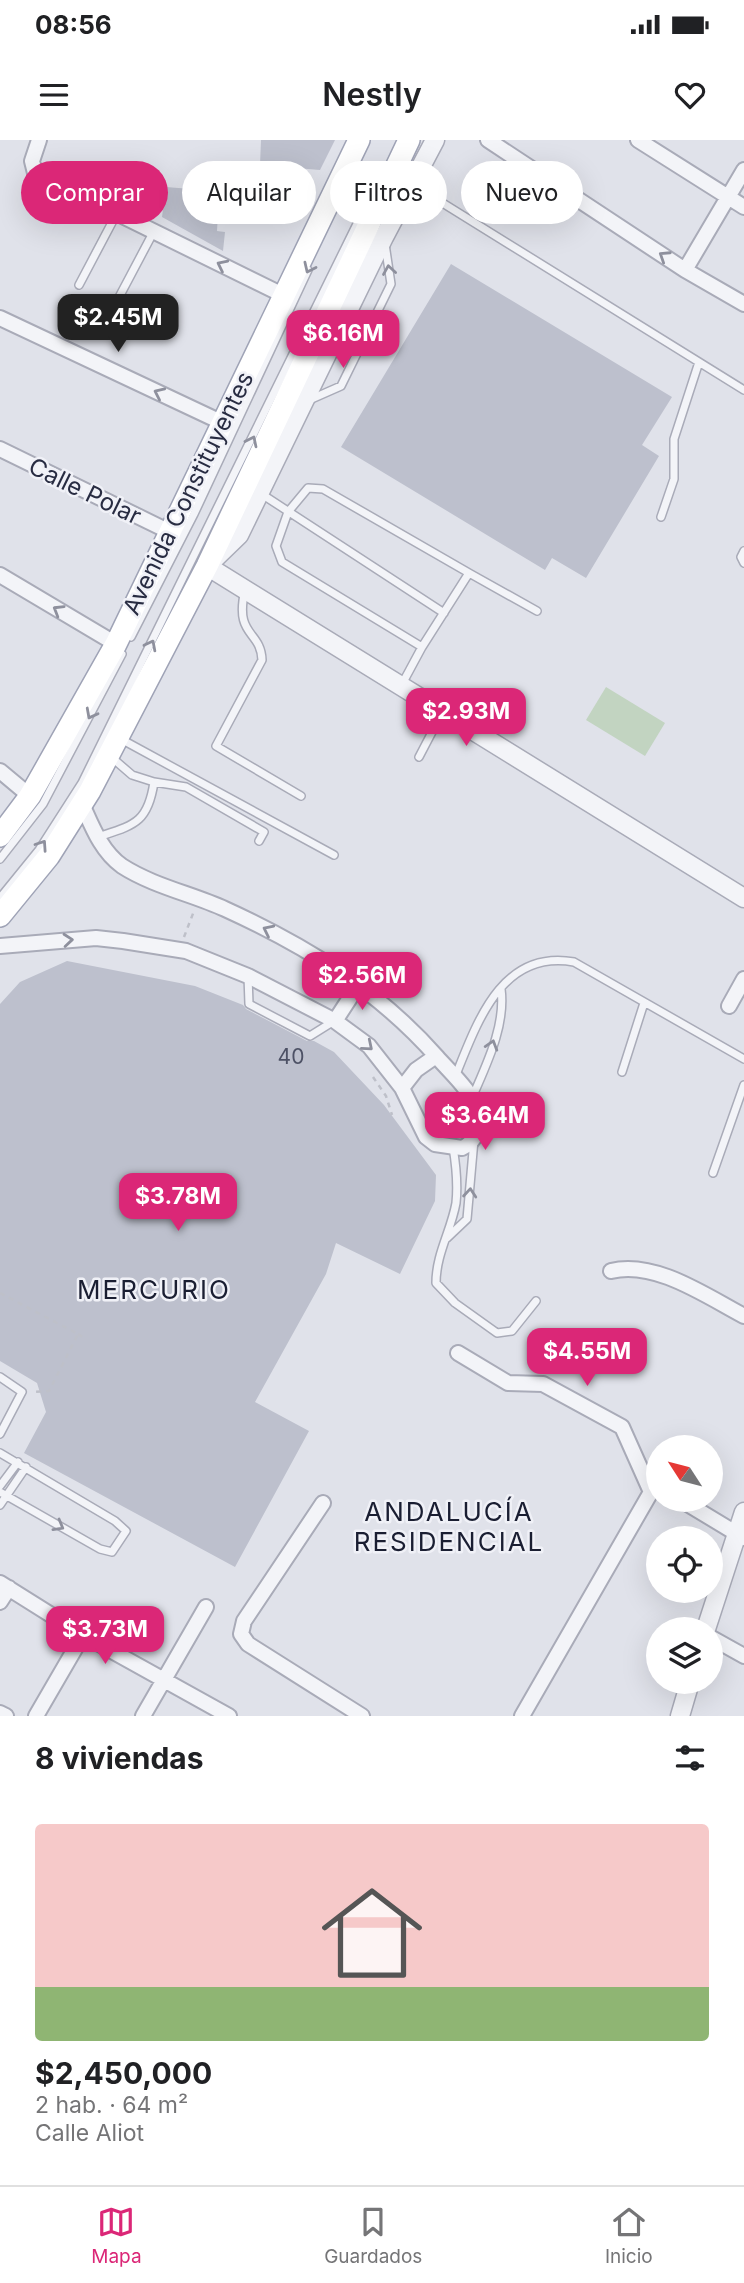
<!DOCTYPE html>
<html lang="es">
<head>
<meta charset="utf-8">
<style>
	:root { --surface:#fff; --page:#f2f2f2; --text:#202124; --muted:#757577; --line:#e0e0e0; --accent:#db2777 }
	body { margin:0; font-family:Inter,sans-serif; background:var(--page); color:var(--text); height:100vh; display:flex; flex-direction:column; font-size:26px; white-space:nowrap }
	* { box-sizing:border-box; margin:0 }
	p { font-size:23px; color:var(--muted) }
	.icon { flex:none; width:38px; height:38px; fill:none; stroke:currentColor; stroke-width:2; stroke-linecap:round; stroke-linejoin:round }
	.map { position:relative; height:1576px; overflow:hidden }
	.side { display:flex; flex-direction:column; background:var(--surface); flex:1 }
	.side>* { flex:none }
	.top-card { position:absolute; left:21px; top:21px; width:704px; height:63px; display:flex; gap:14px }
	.needle { width:46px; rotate:306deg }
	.buttons { position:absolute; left:646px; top:1295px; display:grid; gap:14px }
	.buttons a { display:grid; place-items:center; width:77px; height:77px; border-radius:50%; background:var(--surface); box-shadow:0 7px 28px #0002; font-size:35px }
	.price { position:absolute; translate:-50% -60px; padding:0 16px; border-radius:14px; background:var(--accent); color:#fff; font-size:23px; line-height:46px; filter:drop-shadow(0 2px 4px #0008) }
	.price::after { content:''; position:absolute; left:50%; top:42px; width:21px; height:16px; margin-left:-10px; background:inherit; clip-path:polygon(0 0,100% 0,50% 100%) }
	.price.current { background:#222; color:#fff }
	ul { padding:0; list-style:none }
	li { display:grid; align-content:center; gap:14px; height:371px; padding:0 35px }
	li+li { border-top:2px solid var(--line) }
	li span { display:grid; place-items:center; height:217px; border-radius:7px; color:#555 }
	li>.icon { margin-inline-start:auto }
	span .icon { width:126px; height:126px; fill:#fffc; stroke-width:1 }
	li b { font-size:30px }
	h2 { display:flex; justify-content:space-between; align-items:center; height:84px; padding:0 35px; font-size:30px }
	.tag { padding:0 24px; border-radius:32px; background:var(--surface); box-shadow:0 7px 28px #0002; font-size:24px; line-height:63px }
	.tag.current { background:var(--accent); color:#fff }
	.status { display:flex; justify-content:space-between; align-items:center; height:49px; padding:0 35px; background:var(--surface); direction:ltr }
	.status svg { height:19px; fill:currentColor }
	header { display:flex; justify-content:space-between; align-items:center; height:91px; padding:0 35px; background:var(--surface); font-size:32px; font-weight:600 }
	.tabs { display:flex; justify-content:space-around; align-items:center; height:98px; border-top:2px solid var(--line); background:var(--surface); font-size:19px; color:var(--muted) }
	.tabs a { display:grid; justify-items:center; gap:4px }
	.tabs .current { color:var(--accent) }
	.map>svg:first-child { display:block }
	.green { fill:#c2d4c1 }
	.building { fill:#bdc0cd }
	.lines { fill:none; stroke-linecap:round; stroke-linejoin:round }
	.service-casing { stroke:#a9abb8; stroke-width:10 }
	.minor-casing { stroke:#a9abb8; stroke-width:18 }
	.tertiary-casing { stroke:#a9abb8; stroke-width:21 }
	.primary-casing { stroke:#9fa3b6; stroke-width:24 }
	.path { stroke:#bec0c9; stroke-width:2.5; stroke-dasharray:5 5; stroke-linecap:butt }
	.service { stroke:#f3f4f8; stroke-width:7 }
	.minor { stroke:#f3f4f8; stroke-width:14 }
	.tertiary { stroke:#f3f4f8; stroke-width:18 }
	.primary { stroke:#fff; stroke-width:21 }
	.oneway { stroke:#8e909d }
	.labels { text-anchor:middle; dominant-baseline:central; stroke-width:5; stroke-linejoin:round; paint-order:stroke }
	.number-label { font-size:21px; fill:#4d5165 }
	.street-label { font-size:24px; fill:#282c42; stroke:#f0f1f7 }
	.neighbourhood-label { font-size:26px; letter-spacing:2px; fill:#1a1e32; stroke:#f0f1f7 }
</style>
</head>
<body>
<div class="status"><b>08:56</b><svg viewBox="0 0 49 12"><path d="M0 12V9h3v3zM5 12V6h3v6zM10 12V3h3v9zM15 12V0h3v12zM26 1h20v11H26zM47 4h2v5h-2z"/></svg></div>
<header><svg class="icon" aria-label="menu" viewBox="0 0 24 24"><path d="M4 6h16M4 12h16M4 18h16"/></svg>Nestly<svg class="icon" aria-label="heart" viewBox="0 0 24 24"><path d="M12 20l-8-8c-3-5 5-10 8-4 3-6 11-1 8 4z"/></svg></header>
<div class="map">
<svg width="744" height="1576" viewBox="0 0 744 1576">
	<rect width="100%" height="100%" fill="#e0e2ea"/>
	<path class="green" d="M 606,547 L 665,583 L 645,616 L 586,580 Z"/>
	<path class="building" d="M 261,0 L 335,0 L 320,30 L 260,25 Z
		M 166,47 L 191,49 L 192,55 L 219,55 L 217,91 L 225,92 L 223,111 L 162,77 Z
		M 451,124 L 672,257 L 642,305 L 659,316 L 586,438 L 552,418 L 545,430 L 341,307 Z
		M 67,821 L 195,846 L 243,865 L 246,869 L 307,901 L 314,901 L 334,912 L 384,965 L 436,1035 L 435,1061 L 400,1134 L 336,1103 L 326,1134 L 255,1262 L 309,1291 L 235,1427 L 24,1313 L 46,1272 L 37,1243 L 0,1221 L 0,864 L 20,842 Z"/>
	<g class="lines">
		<defs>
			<path id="service" d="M 412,44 L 744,250
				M 79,145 L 117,73
				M 117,161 L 154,91
				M 307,261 L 341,246 L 391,144 L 385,104
				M 308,348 L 323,349 L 469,433 L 422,507 L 282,422 L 276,406 L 288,372 Z
				M 260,353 L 444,473
				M 661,377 L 674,339 L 674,299 L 699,222
				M 744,411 L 741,417 L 744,423
				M 469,433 L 537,471
				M 245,450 C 234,497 261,490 262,520 L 216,606 L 301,656
				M 131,497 L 194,374 L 308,130
				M 401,546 L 422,507
				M 119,598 L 334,715
				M 419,617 L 443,571
				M 154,642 L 186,647 L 264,692 L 259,701
				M 98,697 C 134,685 148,683 154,642 L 132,635 L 110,616
				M 0,719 L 43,664 L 122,514
				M 0,758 L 39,710 L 82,643 L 384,29
				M 248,836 L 249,864 L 310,896 L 334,881
				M 622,932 L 644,863
				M 455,937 C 477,883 501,809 574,822 L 744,919
				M 472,958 C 486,925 506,886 501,849
				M 453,1007 C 456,1025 458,1044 456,1063 C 451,1091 436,1114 436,1143 L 455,1163 L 497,1193 L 512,1191 L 536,1161
				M 713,1033 L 744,945
				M 447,1098 L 467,1079 L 474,1000
				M 0,1237 L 22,1252 L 0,1294
				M 0,1313 L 115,1381 L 126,1391 L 112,1412 L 100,1409 L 0,1352
				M 0,1346 L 18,1322
				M 0,1365 L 26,1327"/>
			<path id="minor" d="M 39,0 L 32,21 L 35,33 L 283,155
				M 488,0 L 685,130 L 744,164
				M 638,0 L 744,67
				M 685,130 L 744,30
				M 0,178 L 221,282
				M 0,309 L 170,392
				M 0,435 L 116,504
				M 0,631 L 30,656
				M 0,806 L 96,798 L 123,801 L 186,811 L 248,836 L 335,881 L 369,906 L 402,948 L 426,997 L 435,1004 L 462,1008 C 476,1002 481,987 478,973 C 473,952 451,933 437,917 C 378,850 306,806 225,769 C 192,754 153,746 122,726 C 101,711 92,686 82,664
				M 729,866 L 744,839
				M 335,881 L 359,844
				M 402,948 L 416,930 L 436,916
				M 611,1131 C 655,1120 706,1156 744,1176
				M 458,1213 L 508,1243 L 543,1244 L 622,1287 L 651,1352
				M 681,1360 L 744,1398
				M 323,1363 L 244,1481 L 241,1494 L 248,1504 L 362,1576
				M 0,1443 L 83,1495 L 229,1576
				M 0,1462 L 9,1448
				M 710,1497 L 744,1516
				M 0,1573 L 6,1576
				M 36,1576 L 83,1495
				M 143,1576 L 206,1467
				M 522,1576 L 651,1352"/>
			<path id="tertiary" d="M 435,0 L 384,97 L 239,395 L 207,426 L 744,758
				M 706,1489 L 744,1372
				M 680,1576 L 690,1542"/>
			<path id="primary" d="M 0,696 L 30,656 L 116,504 L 359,0
				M 0,776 L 49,716 L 90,651 L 207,426 L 409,0"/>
		</defs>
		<use href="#service" class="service-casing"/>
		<use href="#minor" class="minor-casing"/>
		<use href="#tertiary" class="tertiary-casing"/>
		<use href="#primary" class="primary-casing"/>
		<path class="path" d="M 184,797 L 194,771
			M 373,937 L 386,956 L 392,975
			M 0,1153 L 78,1194 L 49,1251 L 32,1252
			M 78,1194 L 86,1199"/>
		<use href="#service" class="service"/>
		<use href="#minor" class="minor"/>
		<use href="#tertiary" class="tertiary"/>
		<use href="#primary" class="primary"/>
	</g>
	<defs><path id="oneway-chevron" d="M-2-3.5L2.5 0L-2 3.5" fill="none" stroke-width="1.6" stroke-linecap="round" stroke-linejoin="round" transform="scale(1.75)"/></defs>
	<g class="oneway">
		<use href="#oneway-chevron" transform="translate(664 116) rotate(-147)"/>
		<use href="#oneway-chevron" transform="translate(222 125) rotate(-154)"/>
		<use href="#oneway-chevron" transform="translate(309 128) rotate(115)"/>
		<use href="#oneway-chevron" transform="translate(389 130) rotate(-99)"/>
		<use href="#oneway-chevron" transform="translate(159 253) rotate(-155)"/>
		<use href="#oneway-chevron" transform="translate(252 301) rotate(-64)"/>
		<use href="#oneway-chevron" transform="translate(58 470) rotate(-149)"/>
		<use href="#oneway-chevron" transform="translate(151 505) rotate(-63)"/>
		<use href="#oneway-chevron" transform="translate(91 574) rotate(118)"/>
		<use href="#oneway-chevron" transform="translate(42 705) rotate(-56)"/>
		<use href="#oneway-chevron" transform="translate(268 790) rotate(-154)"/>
		<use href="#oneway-chevron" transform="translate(68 800) rotate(-5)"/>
		<use href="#oneway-chevron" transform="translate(492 905) rotate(-73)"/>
		<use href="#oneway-chevron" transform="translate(368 906) rotate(40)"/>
		<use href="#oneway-chevron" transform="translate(470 1053) rotate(-85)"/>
		<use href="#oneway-chevron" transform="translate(59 1386) rotate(30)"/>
	</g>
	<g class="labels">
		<g class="number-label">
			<text x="291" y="916">40</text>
		</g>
		<g class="street-label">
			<text transform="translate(85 351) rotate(26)">Calle Polar</text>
			<text transform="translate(188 353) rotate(-64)">Avenida Constituyentes</text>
		</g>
		<g class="neighbourhood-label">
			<text x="154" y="1149">MERCURIO</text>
			<text x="449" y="1371">ANDALUCÍA<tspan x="449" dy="30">RESIDENCIAL</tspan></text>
		</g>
	</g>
</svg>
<div class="buttons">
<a><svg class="needle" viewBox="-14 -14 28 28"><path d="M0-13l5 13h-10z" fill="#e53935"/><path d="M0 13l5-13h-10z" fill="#757577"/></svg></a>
<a><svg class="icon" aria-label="locate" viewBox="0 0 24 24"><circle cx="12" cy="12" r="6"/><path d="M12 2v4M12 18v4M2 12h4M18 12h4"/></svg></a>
<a><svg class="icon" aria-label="layers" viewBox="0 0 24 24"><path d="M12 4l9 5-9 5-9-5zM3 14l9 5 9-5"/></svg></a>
</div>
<b class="price current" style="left:118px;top:214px">$2.45M</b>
<b class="price" style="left:343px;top:230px">$6.16M</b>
<b class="price" style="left:466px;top:608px">$2.93M</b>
<b class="price" style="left:362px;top:872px">$2.56M</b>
<b class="price" style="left:485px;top:1012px">$3.64M</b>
<b class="price" style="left:178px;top:1093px">$3.78M</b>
<b class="price" style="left:587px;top:1248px">$4.55M</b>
<b class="price" style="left:105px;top:1526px">$3.73M</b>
<div class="top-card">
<a class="tag current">Comprar</a>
<a class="tag">Alquilar</a>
<a class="tag">Filtros</a>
<a class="tag">Nuevo</a>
</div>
</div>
<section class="side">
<h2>8 viviendas<svg class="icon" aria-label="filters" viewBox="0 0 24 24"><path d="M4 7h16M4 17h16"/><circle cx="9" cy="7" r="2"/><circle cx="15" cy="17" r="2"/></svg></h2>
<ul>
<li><span style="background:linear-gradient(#f6c9c9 75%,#8fb573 0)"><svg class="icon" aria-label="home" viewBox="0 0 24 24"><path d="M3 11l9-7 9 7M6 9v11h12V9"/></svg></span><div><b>$2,450,000</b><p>2 hab. · 64 m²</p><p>Calle Aliot</p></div></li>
</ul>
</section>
<nav class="tabs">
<a class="current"><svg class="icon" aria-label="map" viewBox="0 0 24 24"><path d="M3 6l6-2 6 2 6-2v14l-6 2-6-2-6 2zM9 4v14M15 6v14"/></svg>Mapa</a>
<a><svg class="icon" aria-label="saved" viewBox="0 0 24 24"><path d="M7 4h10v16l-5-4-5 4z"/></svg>Guardados</a>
<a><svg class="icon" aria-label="home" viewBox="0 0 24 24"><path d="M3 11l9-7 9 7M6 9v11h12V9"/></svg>Inicio</a>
</nav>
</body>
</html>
